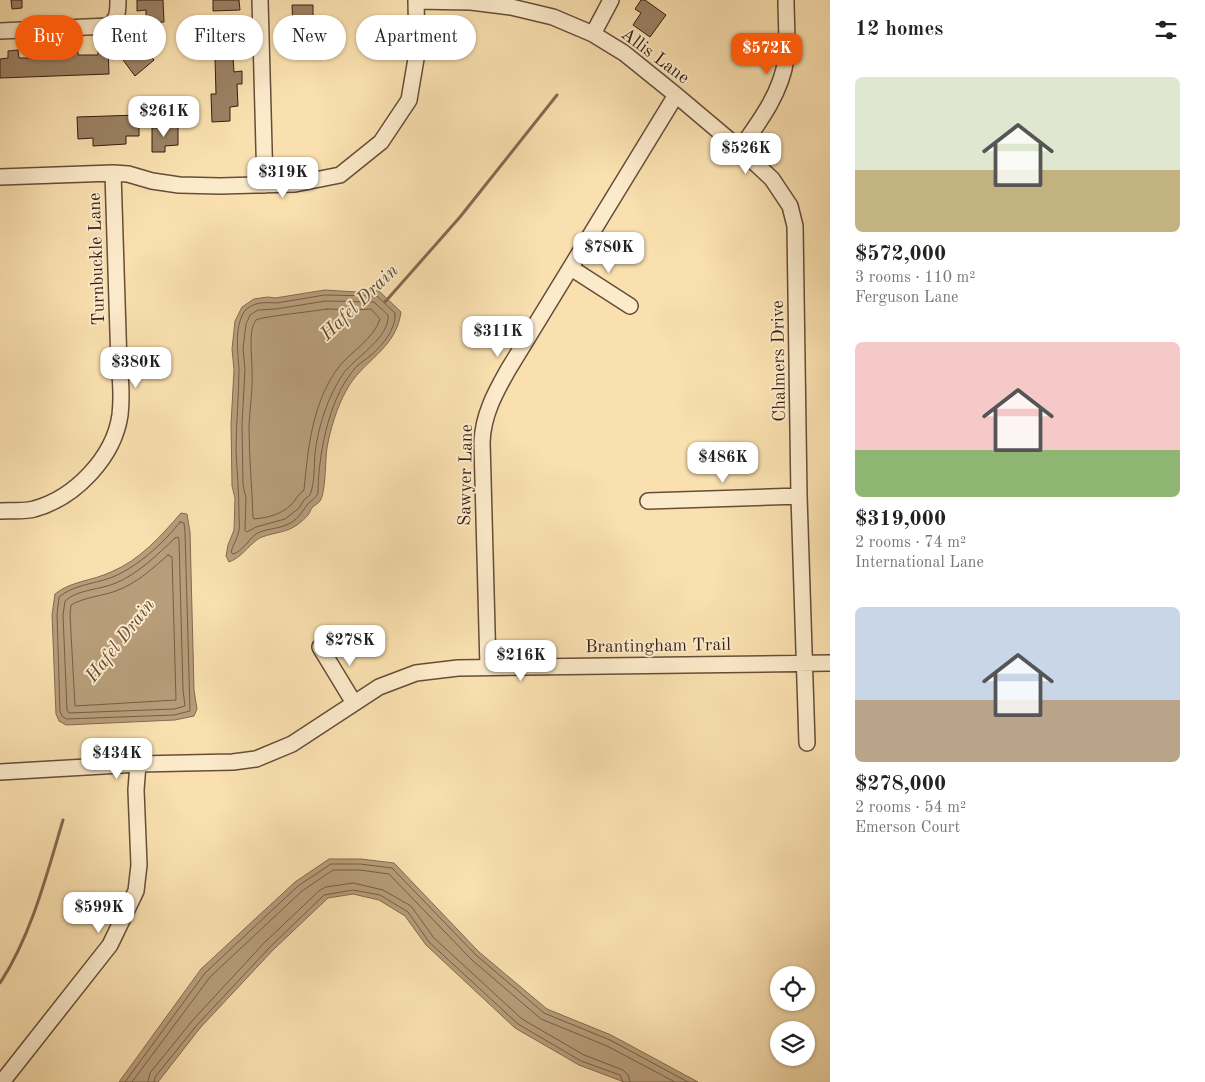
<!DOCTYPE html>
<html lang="en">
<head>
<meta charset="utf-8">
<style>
	:root { --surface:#fff; --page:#f6f6f6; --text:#222; --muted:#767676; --accent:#ea580c }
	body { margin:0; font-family:"Old Standard TT",serif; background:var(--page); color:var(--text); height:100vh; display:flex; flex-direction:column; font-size:19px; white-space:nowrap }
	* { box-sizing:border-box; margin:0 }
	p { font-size:16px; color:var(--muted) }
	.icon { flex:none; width:28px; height:28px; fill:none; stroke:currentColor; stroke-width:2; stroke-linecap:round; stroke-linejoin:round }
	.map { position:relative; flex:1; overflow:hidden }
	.panel { display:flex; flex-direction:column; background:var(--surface); width:375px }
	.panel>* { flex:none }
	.top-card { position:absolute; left:15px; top:15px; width:475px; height:45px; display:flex; gap:10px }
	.tools { position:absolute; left:770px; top:966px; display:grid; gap:10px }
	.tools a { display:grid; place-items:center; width:45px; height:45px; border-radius:50%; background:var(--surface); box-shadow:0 1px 4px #0004; font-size:25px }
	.price { position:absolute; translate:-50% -42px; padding:0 11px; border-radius:10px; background:#fff; color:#222; font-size:16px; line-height:32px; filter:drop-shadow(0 1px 2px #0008) }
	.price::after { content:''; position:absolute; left:50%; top:30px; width:15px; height:11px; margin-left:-8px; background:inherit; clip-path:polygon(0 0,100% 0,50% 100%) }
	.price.current { background:var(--accent); color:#fff }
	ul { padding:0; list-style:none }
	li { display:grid; align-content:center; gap:10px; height:265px; padding:0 25px }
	li span { display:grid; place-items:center; height:155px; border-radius:8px; color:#555 }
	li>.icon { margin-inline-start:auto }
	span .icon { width:90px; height:90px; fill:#fffc; stroke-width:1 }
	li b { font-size:21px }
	h2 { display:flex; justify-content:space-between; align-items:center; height:60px; padding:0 25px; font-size:21px }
	.tag { padding:0 18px; border-radius:22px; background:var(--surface); box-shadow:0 1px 4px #0004; font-size:18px; line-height:45px }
	.tag.current { background:var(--accent); color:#fff }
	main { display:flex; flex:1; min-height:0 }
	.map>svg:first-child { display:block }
	.water { fill:#b79d7a; stroke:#836950 }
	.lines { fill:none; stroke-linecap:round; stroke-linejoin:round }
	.shore { stroke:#765c46; stroke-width:1 }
	.stream { stroke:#836950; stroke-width:3 }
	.building { fill:#9b8264; stroke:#351c12 }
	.minor-casing { stroke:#664d39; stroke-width:18 }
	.minor { stroke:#fcebcb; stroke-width:15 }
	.labels { text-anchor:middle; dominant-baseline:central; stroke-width:4; stroke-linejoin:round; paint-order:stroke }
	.street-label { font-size:18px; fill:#351c12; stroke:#fcebcb }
	.water-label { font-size:19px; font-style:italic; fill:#624936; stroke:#fcebcb }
</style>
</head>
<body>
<main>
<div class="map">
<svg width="830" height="1082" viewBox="0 0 830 1082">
	<rect width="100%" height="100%" fill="#fae0af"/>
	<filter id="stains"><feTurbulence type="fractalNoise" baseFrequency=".004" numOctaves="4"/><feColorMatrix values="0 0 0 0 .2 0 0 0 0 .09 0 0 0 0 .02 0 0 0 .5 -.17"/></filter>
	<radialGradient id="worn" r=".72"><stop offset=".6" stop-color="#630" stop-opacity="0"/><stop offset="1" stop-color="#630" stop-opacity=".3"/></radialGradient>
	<path class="water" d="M 325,290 L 356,292 L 367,290 L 379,291 L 401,312 C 396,350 362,360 346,391 C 337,407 330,430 327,448 C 325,461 326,492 320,501 C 318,504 314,505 312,508 C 310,510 310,513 308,515 C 303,521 294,528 287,530 C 279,533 264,535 258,539 C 247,547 242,557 229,562 L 226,556 L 228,545 L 234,530 L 235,498 L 232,486 L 231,424 L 234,370 L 232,349 L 235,321 L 242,307 L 254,299 L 268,297 L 275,298 Z
		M 181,513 L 187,514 L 190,532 L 194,690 L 197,709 L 194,716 L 175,720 L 66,725 L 59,721 L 56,714 L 52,615 L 55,594 C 71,581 92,581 111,572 C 140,560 161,536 181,513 Z
		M 329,859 L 361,859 L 394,863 L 479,952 L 547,1009 L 611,1035 L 698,1082 L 624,1082 L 579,1065 L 515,1028 L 426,945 L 405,916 L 379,900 L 353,894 L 328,898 L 273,950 L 200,1028 L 158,1082 L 119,1082 L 201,969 L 295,882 Z"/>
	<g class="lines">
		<path class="shore" d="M 325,295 L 377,296 L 395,313 C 396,329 383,345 371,355 C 367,359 361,362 356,367 C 351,373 345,381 341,389 C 326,417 318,461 318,493 C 315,499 312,500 308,504 C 301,512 298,521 286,525 C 278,529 263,529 256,534 C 248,540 243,551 233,554 L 231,552 C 233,544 238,538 239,530 C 240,525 239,520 239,515 C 239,493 237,472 236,450 C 236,423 239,396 239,369 C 238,351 234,329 244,312 C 251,302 265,302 276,303 Z
			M 326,301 L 374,302 L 388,315 C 390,338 355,357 343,374 C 328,396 318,427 315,453 C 314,466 315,482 310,495 L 304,500 L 299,508 L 285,519 L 256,527 L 247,532 L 245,530 L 246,498 L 243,485 L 242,424 L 245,369 L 243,349 L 246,324 L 250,315 L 258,310 L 276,309 Z
			M 327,309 L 355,310 L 371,309 L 380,319 C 373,340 351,351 338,368 C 312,403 308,449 304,490 C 298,494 296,500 291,505 C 282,514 267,518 254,519 L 253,517 C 252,487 249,456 249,426 C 250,407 253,388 252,369 C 252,357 248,329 256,320 C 259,317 317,311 327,309 Z
			M 180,522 L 184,523 L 185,532 L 190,711 L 174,715 L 67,719 L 63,717 L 60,712 L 57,615 L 59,597 C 73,585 93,584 110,578 C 135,569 164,543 180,522 Z
			M 175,538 L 178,537 L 179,540 L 183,690 L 185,706 L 174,709 L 69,713 L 67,710 L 63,615 L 65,601 C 78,589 100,590 116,583 C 139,573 157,555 175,538 Z
			M 168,555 L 172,557 L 176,700 L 75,706 L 70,615 L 71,605 C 85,597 102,596 116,591 C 137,583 152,569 168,555 Z
			M 125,1082 L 205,973 L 298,886 L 331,864 L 360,864 L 392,868 L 476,955 L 544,1013 L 610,1040 L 688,1082
			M 132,1082 L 210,977 L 302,891 L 333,870 L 360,870 L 389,874 L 472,960 L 541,1019 L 607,1046 L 675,1082
			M 148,1082 L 150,1073 L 192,1021 L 265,942 L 320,890 L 326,887 L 353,883 L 383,890 L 411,906 L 434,938 L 522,1019 L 584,1055 L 623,1070 L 628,1075 L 630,1082
			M 154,1082 L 155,1077 L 197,1025 L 270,947 L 324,895 L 353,890 L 380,895 L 408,912 L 429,942 L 518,1024 L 581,1061 L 620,1075 L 623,1082"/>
		<path class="stream" d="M 385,302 L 460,217 L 557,95
			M 0,983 C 31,936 47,874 63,820"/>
	</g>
	<path class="building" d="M 11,0 L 22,0 L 22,8 L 12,9 Z
		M 137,0 L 163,0 L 164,22 L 146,23 L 146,10 L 137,11 Z
		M 213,0 L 239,0 L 240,10 L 213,11 Z
		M 641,0 L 645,0 L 666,15 L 650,37 L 633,25 L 641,13 L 635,9 Z
		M 292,5 L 313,5 L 313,33 L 296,33 L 295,28 L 293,28 Z
		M 137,39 L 154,60 L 135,76 L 123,60 L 134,52 L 129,46 Z
		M 98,47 L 108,47 L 109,74 L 0,78 L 0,59 L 8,58 L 8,51 L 18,50 L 19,58 L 38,58 L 37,50 L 48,50 L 48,57 L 68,56 L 67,49 L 78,48 L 78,55 L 98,55 Z
		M 233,57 L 234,72 L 242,71 L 242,84 L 237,84 L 238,106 L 230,107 L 230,121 L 212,122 L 211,94 L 216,94 L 215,58 Z
		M 139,115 L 139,136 L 126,136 L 126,144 L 93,146 L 93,138 L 78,139 L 77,117 Z
		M 178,127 L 178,145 L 165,146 L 165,152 L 152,152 L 152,128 Z"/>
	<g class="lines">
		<defs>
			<path id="minor" d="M 260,0 L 265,185
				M 416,1 L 471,2 L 511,7 L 553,17 L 593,34 L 624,53 L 676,95 L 740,149 L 772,179 L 790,206 L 795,226 L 799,496 L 807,743
				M 0,31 L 108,26 C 118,20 118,11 118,0
				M 593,34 L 611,0
				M 740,149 C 760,121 781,93 786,59 C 788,40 786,19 786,0
				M 0,177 L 113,173 L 128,174 L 152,181 L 179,185 L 220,186 L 295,184 L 340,175 L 381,142 L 409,100 L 417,53 L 416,0
				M 571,268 L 630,306
				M 648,501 L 799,496
				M 0,511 C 11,510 24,512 34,509 C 75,498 114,457 120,415 C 122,398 121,382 119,365 L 113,173
				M 320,647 L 354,703
				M 488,667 L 482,442 C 483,415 495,393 508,370 L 676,95
				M 0,772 L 138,764 L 233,762 L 256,759 L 292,744 L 379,687 L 416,673 L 458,668 L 830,663
				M 2,1082 L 110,945 L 136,891 L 139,865 L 136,790 L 138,764"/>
		</defs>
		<use href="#minor" class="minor-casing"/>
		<use href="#minor" class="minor"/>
	</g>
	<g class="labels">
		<g class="street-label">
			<text transform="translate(655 56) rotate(37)">Allis Lane</text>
			<text transform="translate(97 259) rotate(-92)">Turnbuckle Lane</text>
			<text transform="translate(779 361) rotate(-91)">Chalmers Drive</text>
			<text transform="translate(466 475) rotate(-89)">Sawyer Lane</text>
			<text transform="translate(658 646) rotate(-1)">Brantingham Trail</text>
		</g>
		<g class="water-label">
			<text transform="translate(360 303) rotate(-44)">Hafel Drain</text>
			<text transform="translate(121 641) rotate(-52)">Hafel Drain</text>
		</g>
	</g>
	<rect width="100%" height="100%" filter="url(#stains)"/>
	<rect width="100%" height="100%" fill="url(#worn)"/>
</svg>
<div class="tools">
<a><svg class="icon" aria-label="locate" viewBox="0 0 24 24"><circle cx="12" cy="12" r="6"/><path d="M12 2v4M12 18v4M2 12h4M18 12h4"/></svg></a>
<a><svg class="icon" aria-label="layers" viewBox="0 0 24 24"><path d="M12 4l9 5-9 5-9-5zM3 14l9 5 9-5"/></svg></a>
</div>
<b class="price current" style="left:767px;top:75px">$572K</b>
<b class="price" style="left:164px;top:138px">$261K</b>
<b class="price" style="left:746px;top:175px">$526K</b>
<b class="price" style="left:283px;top:199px">$319K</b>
<b class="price" style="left:609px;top:274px">$780K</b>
<b class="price" style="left:498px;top:358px">$311K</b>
<b class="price" style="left:136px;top:389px">$380K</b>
<b class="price" style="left:723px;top:484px">$486K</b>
<b class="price" style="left:350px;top:667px">$278K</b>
<b class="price" style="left:521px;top:682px">$216K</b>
<b class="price" style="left:117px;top:780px">$434K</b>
<b class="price" style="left:99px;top:934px">$599K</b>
<div class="top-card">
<a class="tag current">Buy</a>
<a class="tag">Rent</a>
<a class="tag">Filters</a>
<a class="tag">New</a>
<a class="tag">Apartment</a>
</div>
</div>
<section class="panel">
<h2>12 homes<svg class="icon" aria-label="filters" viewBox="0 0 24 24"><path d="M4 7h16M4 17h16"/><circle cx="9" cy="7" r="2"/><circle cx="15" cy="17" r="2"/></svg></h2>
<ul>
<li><span style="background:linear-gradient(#dfe7d0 60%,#c2b280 0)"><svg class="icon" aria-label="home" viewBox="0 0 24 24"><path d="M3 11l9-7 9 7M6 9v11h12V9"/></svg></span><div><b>$572,000</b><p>3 rooms · 110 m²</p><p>Ferguson Lane</p></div></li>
<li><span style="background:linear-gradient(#f6c9c9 70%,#8fb573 0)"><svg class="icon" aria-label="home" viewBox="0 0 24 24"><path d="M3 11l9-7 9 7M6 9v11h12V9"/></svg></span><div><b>$319,000</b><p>2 rooms · 74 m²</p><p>International Lane</p></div></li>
<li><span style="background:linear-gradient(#c9d6e8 60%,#b9a48a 0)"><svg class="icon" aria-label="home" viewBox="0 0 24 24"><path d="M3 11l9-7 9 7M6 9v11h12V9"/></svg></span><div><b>$278,000</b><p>2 rooms · 54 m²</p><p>Emerson Court</p></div></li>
</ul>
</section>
</main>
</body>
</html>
